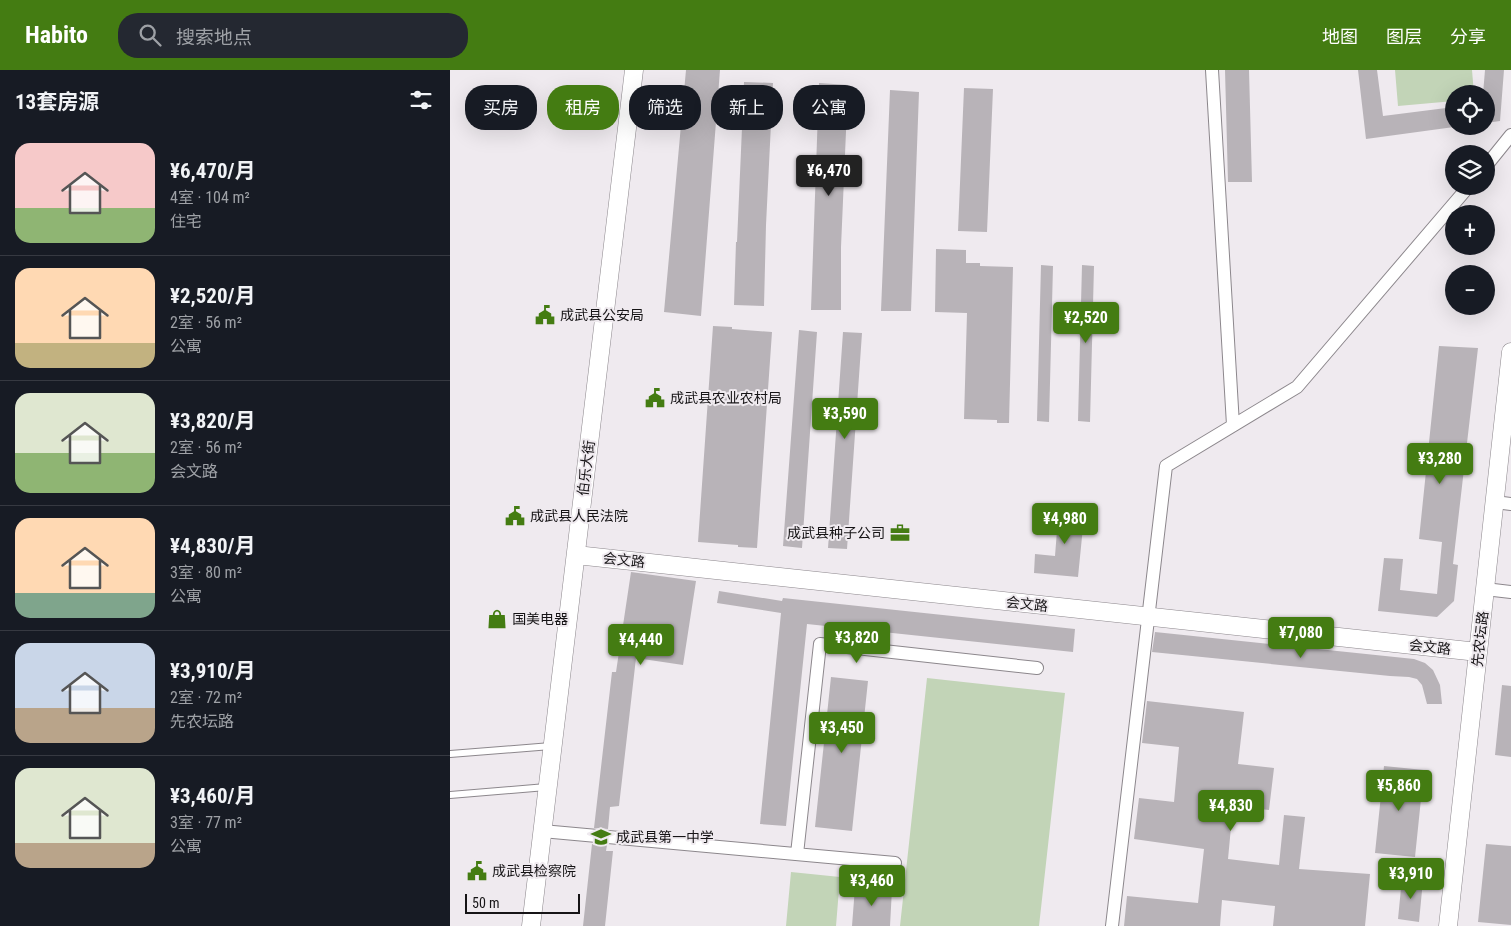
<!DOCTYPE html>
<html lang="zh">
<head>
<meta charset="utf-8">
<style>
	:root { --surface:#171b24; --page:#242831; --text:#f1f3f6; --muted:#9ea1a6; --line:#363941; --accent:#447c12 }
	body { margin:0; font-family:"Roboto Condensed","Noto Sans SC",sans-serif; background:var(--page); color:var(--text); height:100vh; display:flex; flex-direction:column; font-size:19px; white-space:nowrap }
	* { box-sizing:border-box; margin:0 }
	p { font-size:16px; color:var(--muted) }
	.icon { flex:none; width:28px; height:28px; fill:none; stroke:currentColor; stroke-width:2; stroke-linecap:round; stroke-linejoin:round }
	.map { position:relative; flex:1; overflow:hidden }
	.side { display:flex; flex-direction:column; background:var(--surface); width:450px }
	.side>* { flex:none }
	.banner { position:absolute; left:15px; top:15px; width:475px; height:45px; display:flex; gap:10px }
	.fabs { position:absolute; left:995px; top:15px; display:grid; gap:10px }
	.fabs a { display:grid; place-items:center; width:50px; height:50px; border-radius:50%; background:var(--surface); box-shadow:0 5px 20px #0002; font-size:25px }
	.scale { position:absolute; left:15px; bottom:12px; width:115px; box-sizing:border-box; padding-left:5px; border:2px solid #161416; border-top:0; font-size:14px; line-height:18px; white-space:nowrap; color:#161416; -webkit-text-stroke:4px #efeaef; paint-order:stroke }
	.price { position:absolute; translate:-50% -42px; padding:0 11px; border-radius:5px; background:var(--accent); color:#fff; font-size:16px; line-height:32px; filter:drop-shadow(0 1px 2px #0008) }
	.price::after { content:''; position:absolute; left:50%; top:30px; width:15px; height:11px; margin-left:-8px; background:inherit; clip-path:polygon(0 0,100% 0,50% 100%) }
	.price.on { background:#222; color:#fff }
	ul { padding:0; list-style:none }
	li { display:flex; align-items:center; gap:15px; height:125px; padding:0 15px }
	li+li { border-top:1px solid var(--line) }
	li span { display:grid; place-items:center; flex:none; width:140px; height:100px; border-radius:15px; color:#555 }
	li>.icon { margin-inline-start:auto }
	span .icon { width:60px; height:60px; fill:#fffc; stroke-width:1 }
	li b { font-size:21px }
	h2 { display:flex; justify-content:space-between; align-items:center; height:60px; padding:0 15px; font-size:21px }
	.pill { padding:0 18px; border-radius:20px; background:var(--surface); box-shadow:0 5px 20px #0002; font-size:18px; line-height:45px }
	.pill.on { background:var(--accent); color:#fff }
	header { display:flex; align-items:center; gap:30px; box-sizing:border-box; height:70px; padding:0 25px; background:var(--accent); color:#fff }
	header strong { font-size:24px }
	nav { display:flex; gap:28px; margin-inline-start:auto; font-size:18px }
	.search { width:350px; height:45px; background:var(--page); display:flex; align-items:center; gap:12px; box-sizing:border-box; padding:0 18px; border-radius:20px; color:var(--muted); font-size:19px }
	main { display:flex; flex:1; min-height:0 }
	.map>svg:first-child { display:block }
	.green { fill:#c2d4b7 }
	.building { fill:#b8b3b8 }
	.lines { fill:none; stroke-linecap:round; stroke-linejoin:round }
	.lane-casing { stroke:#8c878c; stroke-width:8 }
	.street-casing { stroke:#8c878c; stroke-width:14 }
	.secondary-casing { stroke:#8c878c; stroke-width:19 }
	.lane { stroke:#fff; stroke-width:6 }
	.street { stroke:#fff; stroke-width:12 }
	.secondary { stroke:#fff; stroke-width:18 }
	.labels { text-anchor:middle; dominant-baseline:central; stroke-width:4; stroke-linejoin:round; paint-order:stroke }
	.poi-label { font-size:14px; fill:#161416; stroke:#efeaef; text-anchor:start }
	.street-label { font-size:14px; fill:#161416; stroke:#efeaef }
</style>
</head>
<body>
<header>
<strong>Habito</strong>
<div class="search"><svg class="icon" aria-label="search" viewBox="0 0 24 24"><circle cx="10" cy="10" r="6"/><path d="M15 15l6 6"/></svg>搜索地点</div>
<nav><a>地图</a><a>图层</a><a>分享</a></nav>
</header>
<main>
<section class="side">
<h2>13套房源<svg class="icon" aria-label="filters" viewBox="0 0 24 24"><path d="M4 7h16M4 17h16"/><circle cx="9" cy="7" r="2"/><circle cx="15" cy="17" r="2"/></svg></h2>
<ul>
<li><span style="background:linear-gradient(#f6c9c9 65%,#8fb573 0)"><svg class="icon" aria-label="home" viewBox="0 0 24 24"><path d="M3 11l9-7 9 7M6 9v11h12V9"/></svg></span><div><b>¥6,470/月</b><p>4室 · 104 m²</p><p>住宅</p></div></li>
<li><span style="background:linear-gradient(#ffd9b3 75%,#c2b280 0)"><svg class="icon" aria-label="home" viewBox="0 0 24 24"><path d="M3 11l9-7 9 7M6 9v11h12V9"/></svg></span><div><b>¥2,520/月</b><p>2室 · 56 m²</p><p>公寓</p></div></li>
<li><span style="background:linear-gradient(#dfe7d0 60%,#8fb573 0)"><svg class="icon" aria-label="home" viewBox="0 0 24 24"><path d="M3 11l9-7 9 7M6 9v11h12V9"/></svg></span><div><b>¥3,820/月</b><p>2室 · 56 m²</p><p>会文路</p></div></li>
<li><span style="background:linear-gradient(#ffd9b3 75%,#7fa58c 0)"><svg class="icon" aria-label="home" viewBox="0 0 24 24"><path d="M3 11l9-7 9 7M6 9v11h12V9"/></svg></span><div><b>¥4,830/月</b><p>3室 · 80 m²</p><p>公寓</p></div></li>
<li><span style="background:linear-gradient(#c9d6e8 65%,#b9a48a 0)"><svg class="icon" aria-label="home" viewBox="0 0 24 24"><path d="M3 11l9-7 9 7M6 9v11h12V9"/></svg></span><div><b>¥3,910/月</b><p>2室 · 72 m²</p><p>先农坛路</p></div></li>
<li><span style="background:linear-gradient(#dfe7d0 75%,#b9a48a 0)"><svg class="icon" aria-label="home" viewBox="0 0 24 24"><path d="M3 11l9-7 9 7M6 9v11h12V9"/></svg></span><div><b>¥3,460/月</b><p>3室 · 77 m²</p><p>公寓</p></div></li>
</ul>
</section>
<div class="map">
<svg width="1061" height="856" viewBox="0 0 1061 856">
	<rect width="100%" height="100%" fill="#efeaef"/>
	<path class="green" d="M 945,0 L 1022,0 L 1024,24 L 1004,24 L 1004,31 L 948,36 Z
		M 477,608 L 615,623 L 589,856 L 450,856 Z
		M 341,802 L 390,807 L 386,856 L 336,856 Z"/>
	<path class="building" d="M 236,0 L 270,0 L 251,246 L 214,242 Z
		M 775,0 L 799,0 L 802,112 L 778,112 Z
		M 908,0 L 927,0 L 933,46 L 1004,37 L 1004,57 L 916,69 Z
		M 1035,0 L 1054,0 L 1050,51 L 1036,53 L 1036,24 L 1033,24 Z
		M 294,12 L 323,13 L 316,155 L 314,236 L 284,235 L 286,172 L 287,172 Z
		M 369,13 L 398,15 L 391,177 L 391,240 L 361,240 Z
		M 514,18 L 543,19 L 537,162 L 508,161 Z
		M 440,20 L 469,22 L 461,241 L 431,241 Z
		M 486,179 L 516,180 L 516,193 L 530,193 L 530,196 L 563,197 L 559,353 L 547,353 L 547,350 L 514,349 L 517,243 L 485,242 Z
		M 591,195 L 603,196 L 599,352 L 587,351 Z
		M 632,195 L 644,196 L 640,352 L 628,351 Z
		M 263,256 L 282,257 L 282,259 L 322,262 L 307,478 L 288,477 L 288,475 L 248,472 Z
		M 349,260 L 367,262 L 352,478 L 333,476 Z
		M 393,262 L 412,263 L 397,479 L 378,478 Z
		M 989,276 L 1028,278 L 1003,494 L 1008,495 L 1004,531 L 987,547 L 928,541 L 934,488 L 953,489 L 950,520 L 987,524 L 992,472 L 969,469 Z
		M 609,435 L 635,437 L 628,507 L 584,503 L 585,484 L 605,486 Z
		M 181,502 L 246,511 L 233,595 L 186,588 L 169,736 L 160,737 L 158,759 L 144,758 L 162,602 L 166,602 Z
		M 269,521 L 332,531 L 333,528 L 625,559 L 623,582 L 357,554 L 336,756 L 310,754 L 331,543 L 267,533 Z
		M 705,562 L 964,589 L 975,593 L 983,600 L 990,615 L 992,634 L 977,634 L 972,615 L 967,609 L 959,607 L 940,606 L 702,582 Z
		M 381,607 L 418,611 L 402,761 L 365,757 Z
		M 1052,615 L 1061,616 L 1061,687 L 1045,685 Z
		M 697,631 L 794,642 L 788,694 L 824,698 L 819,740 L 783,736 L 778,789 L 829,795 L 834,745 L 855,747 L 849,799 L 920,804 L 915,856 L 823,856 L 825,836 L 772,830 L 770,856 L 674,856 L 677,826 L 748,833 L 754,779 L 684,769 L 689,728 L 724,732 L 729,677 L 692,673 Z
		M 934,696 L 974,700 L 965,787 L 925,783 Z
		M 142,774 L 157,775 L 156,781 L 163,781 L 155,856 L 133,856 Z
		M 1036,774 L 1061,776 L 1061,855 L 1028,852 Z
		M 952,808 L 973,810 L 969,852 L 948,849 Z
		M 405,817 L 442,819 L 440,856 L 402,856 Z"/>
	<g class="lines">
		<defs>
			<path id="lane" d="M 0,684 L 101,676
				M 0,725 L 96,717"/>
			<path id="street" d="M 762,0 L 783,355
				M 1036,96 L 1061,65
				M 1045,432 L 1061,434
				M 1035,519 L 1061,522
				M 92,761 L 445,793
				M 347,784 L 370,574 L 587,598
				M 662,856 L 716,396 L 847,317 L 1019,116"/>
			<path id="secondary" d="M 126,485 L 1028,582
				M 81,856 L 184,0
				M 998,856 L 1061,282"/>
		</defs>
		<use href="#lane" class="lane-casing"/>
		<use href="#street" class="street-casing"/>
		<use href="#secondary" class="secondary-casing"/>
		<use href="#lane" class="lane"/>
		<use href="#street" class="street"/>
		<use href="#secondary" class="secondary"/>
	</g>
	<defs>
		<symbol id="civic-bare" viewBox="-9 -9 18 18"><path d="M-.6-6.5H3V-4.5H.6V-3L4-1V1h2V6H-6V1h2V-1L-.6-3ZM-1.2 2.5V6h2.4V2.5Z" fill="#447c12" stroke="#efeaef" stroke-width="2.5" paint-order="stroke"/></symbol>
		<symbol id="office-bare" viewBox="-9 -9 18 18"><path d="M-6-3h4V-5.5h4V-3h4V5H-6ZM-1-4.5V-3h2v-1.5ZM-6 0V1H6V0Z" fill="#447c12" stroke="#efeaef" stroke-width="2.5" paint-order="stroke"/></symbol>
		<symbol id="shop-bare" viewBox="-9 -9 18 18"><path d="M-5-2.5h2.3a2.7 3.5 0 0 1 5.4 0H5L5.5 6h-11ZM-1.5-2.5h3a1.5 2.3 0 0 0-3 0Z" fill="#447c12" stroke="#efeaef" stroke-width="2.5" paint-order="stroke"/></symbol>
		<symbol id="school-bare" viewBox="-9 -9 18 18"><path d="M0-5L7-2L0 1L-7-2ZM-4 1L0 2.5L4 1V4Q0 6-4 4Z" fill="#447c12" stroke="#efeaef" stroke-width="2.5" paint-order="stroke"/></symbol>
	</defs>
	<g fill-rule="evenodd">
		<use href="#civic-bare" x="81" y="231" width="28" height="28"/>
		<use href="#civic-bare" x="191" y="314" width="28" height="28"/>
		<use href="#civic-bare" x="51" y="432" width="28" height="28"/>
		<use href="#office-bare" x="436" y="449" width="28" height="28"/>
		<use href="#shop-bare" x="33" y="535" width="28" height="28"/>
		<use href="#school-bare" x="137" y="753" width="28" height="28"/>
		<use href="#civic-bare" x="13" y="787" width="28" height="28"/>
	</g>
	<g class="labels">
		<g class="poi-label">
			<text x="110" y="245">成武县公安局</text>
			<text x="220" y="328">成武县农业农村局</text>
			<text x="80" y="446">成武县人民法院</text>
			<text x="435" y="463" text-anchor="end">成武县种子公司</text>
			<text x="62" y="549">国美电器</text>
			<text x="166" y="767">成武县第一中学</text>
			<text x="42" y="801">成武县检察院</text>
		</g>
		<g class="street-label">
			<text transform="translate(136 398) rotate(-83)">伯乐大街</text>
			<text transform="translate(174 490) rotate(6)">会文路</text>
			<text transform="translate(577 534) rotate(6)">会文路</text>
			<text transform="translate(1030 569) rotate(-84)">先农坛路</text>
			<text transform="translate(980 577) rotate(6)">会文路</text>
		</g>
	</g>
</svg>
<div class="fabs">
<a><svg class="icon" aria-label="locate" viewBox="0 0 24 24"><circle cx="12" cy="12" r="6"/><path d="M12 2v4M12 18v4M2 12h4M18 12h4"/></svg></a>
<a><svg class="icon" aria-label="layers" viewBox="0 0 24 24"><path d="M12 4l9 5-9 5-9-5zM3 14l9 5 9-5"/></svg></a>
<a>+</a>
<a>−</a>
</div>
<div class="scale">50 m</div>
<b class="price on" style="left:379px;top:127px">¥6,470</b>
<b class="price" style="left:636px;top:274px">¥2,520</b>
<b class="price" style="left:395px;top:370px">¥3,590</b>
<b class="price" style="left:990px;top:415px">¥3,280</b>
<b class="price" style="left:615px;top:475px">¥4,980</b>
<b class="price" style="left:851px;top:589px">¥7,080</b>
<b class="price" style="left:407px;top:594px">¥3,820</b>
<b class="price" style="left:191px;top:596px">¥4,440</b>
<b class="price" style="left:392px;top:684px">¥3,450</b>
<b class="price" style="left:949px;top:742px">¥5,860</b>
<b class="price" style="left:781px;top:762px">¥4,830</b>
<b class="price" style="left:961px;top:830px">¥3,910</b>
<b class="price" style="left:422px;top:837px">¥3,460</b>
<div class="banner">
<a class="pill">买房</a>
<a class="pill on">租房</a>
<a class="pill">筛选</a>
<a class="pill">新上</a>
<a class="pill">公寓</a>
</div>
</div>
</main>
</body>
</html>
